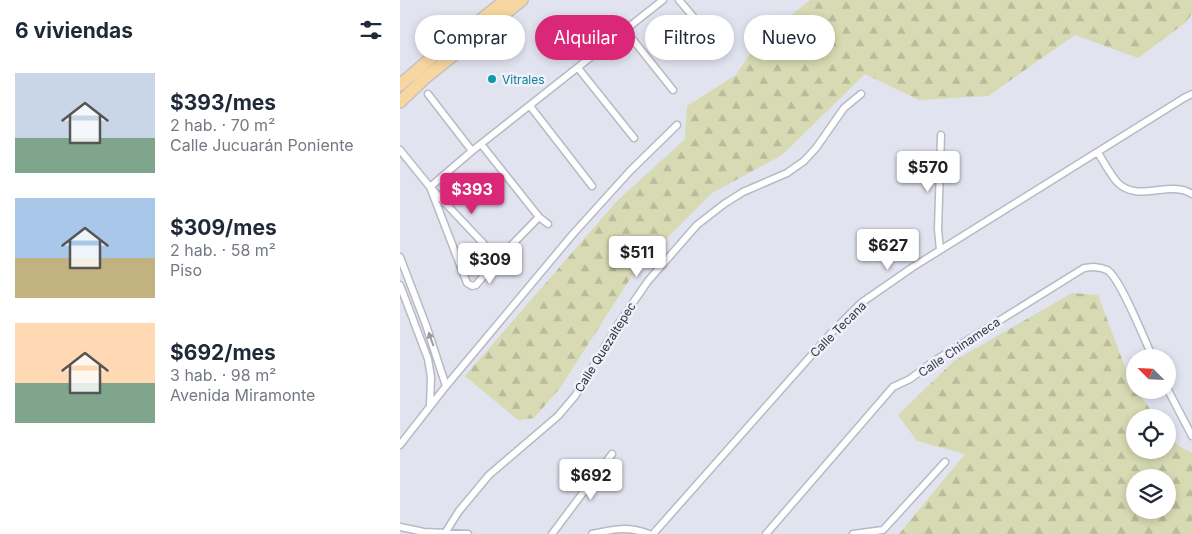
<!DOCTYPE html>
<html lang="es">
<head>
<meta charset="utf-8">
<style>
	:root { --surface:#fff; --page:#f6f6f7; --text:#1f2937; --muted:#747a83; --accent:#db2777 }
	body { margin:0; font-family:Inter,sans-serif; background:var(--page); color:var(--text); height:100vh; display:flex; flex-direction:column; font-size:19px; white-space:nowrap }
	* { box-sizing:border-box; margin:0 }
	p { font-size:16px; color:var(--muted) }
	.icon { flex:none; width:28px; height:28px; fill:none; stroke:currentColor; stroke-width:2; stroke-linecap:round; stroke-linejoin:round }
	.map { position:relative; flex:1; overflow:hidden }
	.drawer { display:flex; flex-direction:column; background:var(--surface); width:400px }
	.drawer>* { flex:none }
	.top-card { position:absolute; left:15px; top:15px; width:475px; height:45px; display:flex; gap:10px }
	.needle { width:32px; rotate:294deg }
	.controls { position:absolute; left:726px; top:349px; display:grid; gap:10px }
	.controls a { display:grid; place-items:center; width:50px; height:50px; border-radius:50%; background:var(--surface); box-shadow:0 2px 8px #0003; font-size:25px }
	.price { position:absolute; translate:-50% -42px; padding:0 11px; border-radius:5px; background:#fff; color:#222; font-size:16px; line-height:32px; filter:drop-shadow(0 1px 2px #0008) }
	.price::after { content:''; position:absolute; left:50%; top:30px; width:15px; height:11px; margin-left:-8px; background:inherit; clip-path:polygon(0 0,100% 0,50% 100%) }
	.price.on { background:var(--accent); color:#fff }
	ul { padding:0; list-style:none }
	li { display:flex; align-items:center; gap:15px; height:125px; padding:0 15px }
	li span { display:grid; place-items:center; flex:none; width:140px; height:100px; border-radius:0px; color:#555 }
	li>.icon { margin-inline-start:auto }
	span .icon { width:60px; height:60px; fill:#fffc; stroke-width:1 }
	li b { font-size:21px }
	h2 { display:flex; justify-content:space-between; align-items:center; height:60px; padding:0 15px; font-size:21px }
	.pill { padding:0 18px; border-radius:22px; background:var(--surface); box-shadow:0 2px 8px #0003; font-size:18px; line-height:45px }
	.pill.on { background:var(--accent); color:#fff }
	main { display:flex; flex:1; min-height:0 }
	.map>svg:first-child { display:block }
	.forest { fill:url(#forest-firs); fill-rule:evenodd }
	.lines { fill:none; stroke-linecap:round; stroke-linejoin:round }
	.minor-casing { stroke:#b8b9c5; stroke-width:9 }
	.trunk-casing { stroke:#c2c2c4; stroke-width:14 }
	.minor { stroke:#fff; stroke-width:6 }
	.trunk { stroke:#f8d6a0; stroke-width:11 }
	.oneway { fill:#9a9a9c }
	.culture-dot { fill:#0f9aa8; stroke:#eff0fc; stroke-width:2 }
	.labels { text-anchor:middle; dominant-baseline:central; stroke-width:5; stroke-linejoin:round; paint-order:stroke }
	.culture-label { font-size:12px; fill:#0d838f; stroke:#eff0fc; text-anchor:start }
	.street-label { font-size:12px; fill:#343439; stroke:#eff0fc }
</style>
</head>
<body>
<main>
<section class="drawer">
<h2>6 viviendas<svg class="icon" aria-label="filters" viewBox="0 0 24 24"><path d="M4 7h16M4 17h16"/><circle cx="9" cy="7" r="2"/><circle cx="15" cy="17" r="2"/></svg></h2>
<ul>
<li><span style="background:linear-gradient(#c9d6e8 65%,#7fa58c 0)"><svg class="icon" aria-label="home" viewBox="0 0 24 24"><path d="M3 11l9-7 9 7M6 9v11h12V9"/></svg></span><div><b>$393/mes</b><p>2 hab. · 70 m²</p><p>Calle Jucuarán Poniente</p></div></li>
<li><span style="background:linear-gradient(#a9c7e8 60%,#c2b280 0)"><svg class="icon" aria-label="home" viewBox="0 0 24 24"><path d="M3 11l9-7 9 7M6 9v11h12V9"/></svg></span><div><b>$309/mes</b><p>2 hab. · 58 m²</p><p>Piso</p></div></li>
<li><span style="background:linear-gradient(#ffd9b3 60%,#7fa58c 0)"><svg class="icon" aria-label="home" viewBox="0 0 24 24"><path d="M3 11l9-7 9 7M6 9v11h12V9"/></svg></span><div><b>$692/mes</b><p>3 hab. · 98 m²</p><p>Avenida Miramonte</p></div></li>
</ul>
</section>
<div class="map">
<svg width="792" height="534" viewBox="0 0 792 534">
	<defs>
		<pattern id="forest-firs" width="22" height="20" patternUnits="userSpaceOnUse" patternTransform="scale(1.25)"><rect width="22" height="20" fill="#d7dab2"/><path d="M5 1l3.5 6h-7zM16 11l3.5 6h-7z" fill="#b9bc9a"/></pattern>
	</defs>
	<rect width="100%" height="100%" fill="#e1e3ef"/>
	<path class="forest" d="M 410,0 L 792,0 L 792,14 L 785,23 L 738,58 L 675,35 L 588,96 L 519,100 L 465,74 L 382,155 L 312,193 L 237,268 L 160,388 L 134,418 L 118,420 L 65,376 L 217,201 L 285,139 L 287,106 L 336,75 L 358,42 Z
		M 672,293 L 698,295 L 731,383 L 756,417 L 735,418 L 735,450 L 768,450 L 768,432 L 777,445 L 792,453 L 792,534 L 499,534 L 565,454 L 517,441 L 498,415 L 554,361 ZM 735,478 L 768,478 L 768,510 L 735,510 Z"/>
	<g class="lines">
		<defs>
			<path id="minor" d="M 279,0 L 323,52
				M 226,31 L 273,90
				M 178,68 L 234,138
				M 28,94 L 72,151
				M 130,106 L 192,186
				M 81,144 L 139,217 L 148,224
				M 0,150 L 30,187 L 98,259
				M 698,153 C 704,162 710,174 717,182 C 738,204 769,179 792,194
				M 30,187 L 72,151 L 263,0
				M 30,187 L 67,283 L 72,286 L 76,285 L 98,259 L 139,217
				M 540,250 L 538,229 L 541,135
				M 0,257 L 26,325 L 46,386
				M 0,285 L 28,359 L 31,377 L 30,406
				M 768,390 L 792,436
				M 0,445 L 46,386 L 173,234 L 230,171 L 277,125
				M 0,527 L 24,532 L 68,534
				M 45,533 L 59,511 L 89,475 L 158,416 L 175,396 L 219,323 L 248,281 L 297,225 L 324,204 L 343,192 L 387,173 L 404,161 L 416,148 L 444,108 L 461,94
				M 152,534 L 212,454
				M 192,534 C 213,529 229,526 249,534
				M 253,534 L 432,332 L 461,303 L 513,267 L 784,98 L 792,94
				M 366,534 L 493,387 L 510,379 L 534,361 L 684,268 C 692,267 699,266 707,270 C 720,277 745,341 753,358
				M 453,534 L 483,530 L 545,462"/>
			<path id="trunk" d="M 0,85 L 30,59 L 106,0
				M 0,102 L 25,78 L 122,0"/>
		</defs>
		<use href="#minor" class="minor-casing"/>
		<use href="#trunk" class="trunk-casing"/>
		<use href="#minor" class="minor"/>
		<use href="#trunk" class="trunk"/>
	</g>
	<defs><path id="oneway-solid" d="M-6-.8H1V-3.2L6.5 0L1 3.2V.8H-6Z" transform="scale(1.25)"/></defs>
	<use class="oneway" href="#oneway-solid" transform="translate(31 339) rotate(-110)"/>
	<circle class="culture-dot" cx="92" cy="79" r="5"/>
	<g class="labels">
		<g class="culture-label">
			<text x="102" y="79">Vitrales</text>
		</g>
		<g class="street-label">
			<text transform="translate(438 329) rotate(-45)">Calle Tecana</text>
			<text transform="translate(205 347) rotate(-58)">Calle Quezaltepec</text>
			<text transform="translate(559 347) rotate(-34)">Calle Chinameca</text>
		</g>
	</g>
</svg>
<div class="controls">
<a><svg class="needle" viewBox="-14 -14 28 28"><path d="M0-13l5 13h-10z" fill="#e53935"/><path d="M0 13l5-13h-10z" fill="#747a83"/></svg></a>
<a><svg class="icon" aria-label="locate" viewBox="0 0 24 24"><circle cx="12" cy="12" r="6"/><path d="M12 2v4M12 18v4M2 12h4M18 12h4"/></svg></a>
<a><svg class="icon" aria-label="layers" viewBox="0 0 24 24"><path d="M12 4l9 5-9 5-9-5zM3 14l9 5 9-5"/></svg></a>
</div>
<b class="price" style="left:528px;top:193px">$570</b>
<b class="price on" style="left:72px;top:215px">$393</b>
<b class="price" style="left:488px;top:271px">$627</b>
<b class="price" style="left:237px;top:278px">$511</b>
<b class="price" style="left:90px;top:285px">$309</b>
<b class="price" style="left:191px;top:501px">$692</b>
<div class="top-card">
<a class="pill">Comprar</a>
<a class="pill on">Alquilar</a>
<a class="pill">Filtros</a>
<a class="pill">Nuevo</a>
</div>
</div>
</main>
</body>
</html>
